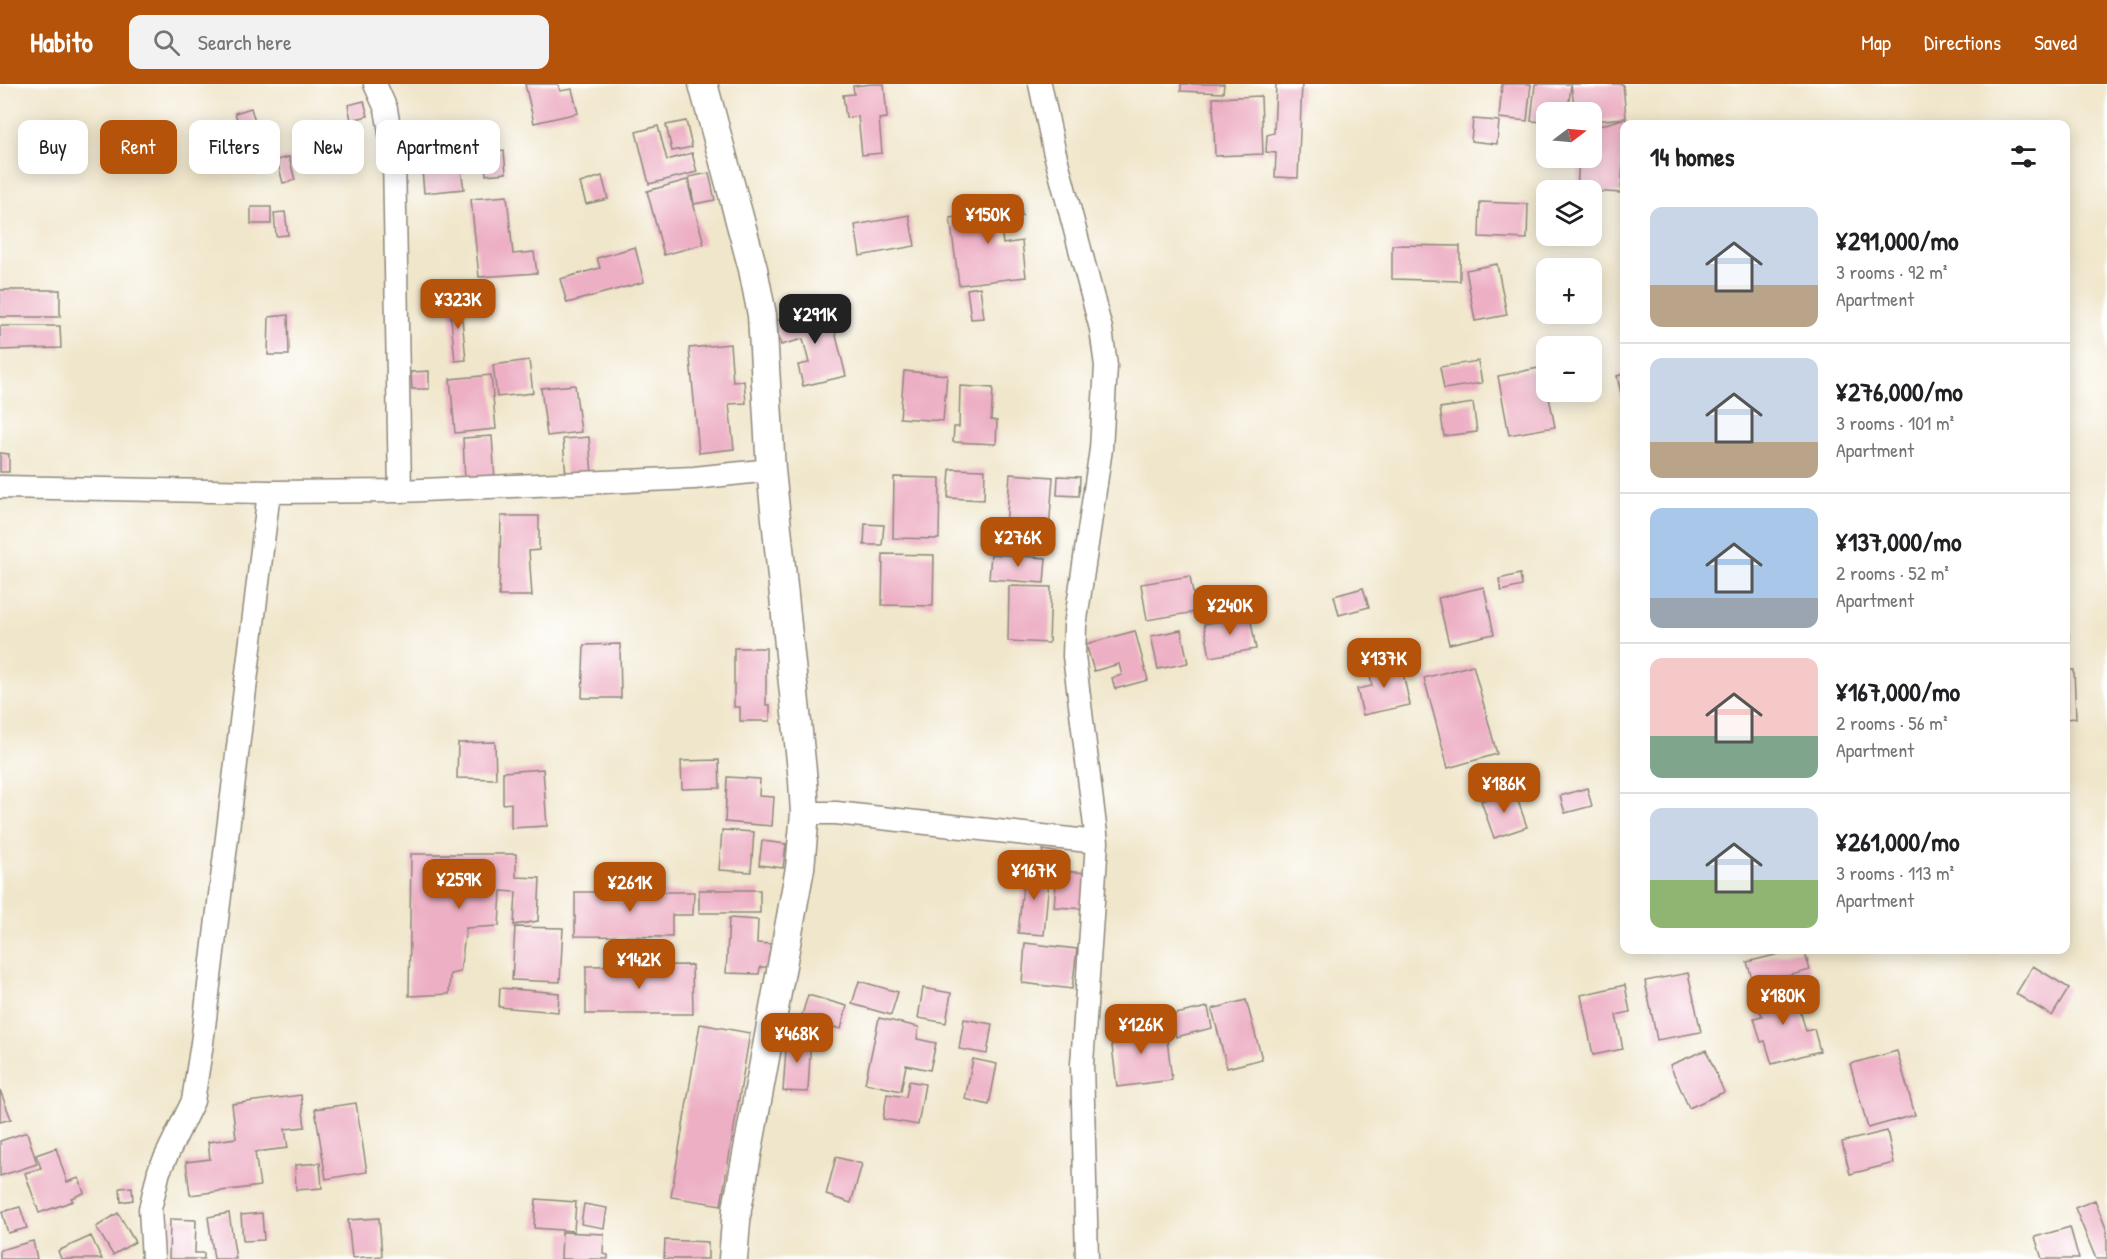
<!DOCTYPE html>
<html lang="en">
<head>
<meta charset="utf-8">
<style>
	:root { --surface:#fff; --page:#f2f2f2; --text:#202124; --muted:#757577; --line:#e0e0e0; --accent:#b45309 }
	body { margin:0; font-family:"Patrick Hand",sans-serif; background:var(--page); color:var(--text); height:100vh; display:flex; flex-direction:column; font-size:22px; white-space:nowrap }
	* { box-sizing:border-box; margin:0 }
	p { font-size:20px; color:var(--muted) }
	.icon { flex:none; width:33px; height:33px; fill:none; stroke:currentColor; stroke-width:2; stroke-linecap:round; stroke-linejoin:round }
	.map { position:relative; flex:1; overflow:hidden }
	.details { position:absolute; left:1620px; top:36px; width:450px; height:834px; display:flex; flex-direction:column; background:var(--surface); border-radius:12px; box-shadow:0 3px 15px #0003 }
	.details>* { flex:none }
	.hud { position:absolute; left:18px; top:36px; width:570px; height:54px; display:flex; gap:12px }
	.needle { width:39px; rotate:74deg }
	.buttons { position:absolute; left:1536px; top:18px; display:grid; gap:12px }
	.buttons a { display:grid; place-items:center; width:66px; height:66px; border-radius:12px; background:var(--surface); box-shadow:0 3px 15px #0003; font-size:30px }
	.price { position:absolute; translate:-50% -51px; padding:0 14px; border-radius:12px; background:var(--accent); color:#fff; font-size:20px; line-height:39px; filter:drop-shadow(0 2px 3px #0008) }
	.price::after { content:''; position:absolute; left:50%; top:36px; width:18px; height:14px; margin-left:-9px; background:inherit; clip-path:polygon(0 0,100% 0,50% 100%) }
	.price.on { background:#222; color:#fff }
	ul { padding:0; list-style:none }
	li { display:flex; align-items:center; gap:18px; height:150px; padding:0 30px }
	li+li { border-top:2px solid var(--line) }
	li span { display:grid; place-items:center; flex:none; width:168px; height:120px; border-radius:12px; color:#555 }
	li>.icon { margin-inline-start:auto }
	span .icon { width:72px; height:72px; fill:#fffc; stroke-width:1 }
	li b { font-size:26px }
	h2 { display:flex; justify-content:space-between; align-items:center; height:72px; padding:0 30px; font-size:26px }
	.pill { padding:0 21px; border-radius:12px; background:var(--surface); box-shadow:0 3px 15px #0003; font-size:21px; line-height:54px }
	.pill.on { background:var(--accent); color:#fff }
	header { display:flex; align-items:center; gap:36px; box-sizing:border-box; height:84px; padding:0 30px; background:var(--accent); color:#fff }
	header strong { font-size:28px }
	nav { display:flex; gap:33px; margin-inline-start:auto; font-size:21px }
	.search { width:420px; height:54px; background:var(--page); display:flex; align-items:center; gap:15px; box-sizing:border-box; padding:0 21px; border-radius:12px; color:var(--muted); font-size:22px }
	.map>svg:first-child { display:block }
	.building { fill:#edafc4 }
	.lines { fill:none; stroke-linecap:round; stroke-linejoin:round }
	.minor-casing { stroke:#8e887b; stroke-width:25 }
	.tertiary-casing { stroke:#8e887b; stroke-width:31 }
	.minor { stroke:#fff; stroke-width:22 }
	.tertiary { stroke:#fff; stroke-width:28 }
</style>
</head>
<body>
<header>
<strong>Habito</strong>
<div class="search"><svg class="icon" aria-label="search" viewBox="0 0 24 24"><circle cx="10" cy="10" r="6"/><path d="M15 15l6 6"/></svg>Search here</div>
<nav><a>Map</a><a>Directions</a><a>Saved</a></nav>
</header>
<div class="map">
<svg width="2107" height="1175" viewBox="0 0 2107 1175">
	<rect width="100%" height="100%" fill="#fff"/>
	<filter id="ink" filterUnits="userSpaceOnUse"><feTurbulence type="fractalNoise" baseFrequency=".0167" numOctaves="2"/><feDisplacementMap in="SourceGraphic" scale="12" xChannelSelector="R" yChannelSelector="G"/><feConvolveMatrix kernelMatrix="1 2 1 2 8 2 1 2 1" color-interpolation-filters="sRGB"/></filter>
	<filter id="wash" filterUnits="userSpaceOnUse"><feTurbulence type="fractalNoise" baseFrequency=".008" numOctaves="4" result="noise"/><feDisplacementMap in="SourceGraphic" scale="24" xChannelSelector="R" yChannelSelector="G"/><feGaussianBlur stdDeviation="1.35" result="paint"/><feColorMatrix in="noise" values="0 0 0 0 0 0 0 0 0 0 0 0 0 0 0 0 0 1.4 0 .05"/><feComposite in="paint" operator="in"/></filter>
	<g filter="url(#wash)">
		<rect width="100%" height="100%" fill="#f0e6cb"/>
		<g id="blocks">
			<path class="building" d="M 525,0 L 558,0 L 560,7 L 572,5 L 578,29 L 534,39 Z
				M 872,0 L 884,0 L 887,34 L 879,35 L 882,69 L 862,71 L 858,32 L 846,34 L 843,11 L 854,10 L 853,2 Z
				M 1181,0 L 1224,0 L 1223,9 L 1181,7 Z
				M 1276,0 L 1302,0 L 1298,94 L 1275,93 L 1276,69 L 1266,68 L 1267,51 L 1274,49 Z
				M 1502,0 L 1531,0 L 1527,37 L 1499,34 Z
				M 1535,0 L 1623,0 L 1626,34 L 1621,109 L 1577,106 L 1579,74 L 1592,74 L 1592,44 L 1626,34 L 1592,37 L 1592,28 L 1575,28 L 1571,0 L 1568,28 L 1546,28 L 1546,38 L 1531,37 Z
				M 1261,12 L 1263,70 L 1215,72 L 1213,14 Z
				M 364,17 L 368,32 L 351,36 L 348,21 Z
				M 251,24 L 258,48 L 242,52 L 235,29 Z
				M 1473,35 L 1499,37 L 1497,60 L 1471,57 Z
				M 686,37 L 692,63 L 672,67 L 666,41 Z
				M 658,42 L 667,76 L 692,69 L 697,88 L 649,100 L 636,48 Z
				M 504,67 L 506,89 L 486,91 L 484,69 Z
				M 289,73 L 295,96 L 283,99 L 277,76 Z
				M 460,80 L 464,105 L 424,109 L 422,86 Z
				M 709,89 L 715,116 L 694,120 L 689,93 Z
				M 602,92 L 608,115 L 586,120 L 580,99 Z
				M 687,96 L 704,160 L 664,171 L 647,107 Z
				M 1019,110 L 1022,132 L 1000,135 L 1003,160 L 1022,157 L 1026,193 L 959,201 L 950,134 L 998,127 L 996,114 Z
				M 507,112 L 513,170 L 534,168 L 537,189 L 479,193 L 471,115 Z
				M 1480,118 L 1528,120 L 1527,155 L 1479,153 Z
				M 251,123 L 271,123 L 271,140 L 251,140 Z
				M 285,128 L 288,151 L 276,152 L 274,129 Z
				M 909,131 L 915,162 L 860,172 L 855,141 Z
				M 1392,161 L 1460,162 L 1460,197 L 1392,195 Z
				M 635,163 L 644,198 L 567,219 L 560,195 L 600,184 L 597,174 Z
				M 1497,180 L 1507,231 L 1475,237 L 1466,186 Z
				M 980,203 L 984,234 L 971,235 L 967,205 Z
				M 0,206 L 60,206 L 60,233 L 0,233 Z
				M 460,214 L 466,276 L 455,277 L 449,215 Z
				M 829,223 L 846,292 L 803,302 L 798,281 L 809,279 L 803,255 L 781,261 L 775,237 Z
				M 288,231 L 289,271 L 268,271 L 269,233 Z
				M 0,242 L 60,242 L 61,264 L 0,266 Z
				M 730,260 L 733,298 L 744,297 L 746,319 L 729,320 L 734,365 L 699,369 L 689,264 Z
				M 529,276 L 533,309 L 497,313 L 493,281 Z
				M 1478,277 L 1482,299 L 1444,305 L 1440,283 Z
				M 1544,283 L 1546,308 L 1548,308 L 1555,343 L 1509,351 L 1498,292 Z
				M 429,287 L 429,305 L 412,305 L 411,288 Z
				M 904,287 L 947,291 L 943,337 L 900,334 Z
				M 1624,290 L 1624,322 L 1617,292 Z
				M 491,291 L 496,345 L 455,349 L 450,295 Z
				M 575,301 L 581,348 L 547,352 L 541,304 Z
				M 960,302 L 993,304 L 991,336 L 997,337 L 996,360 L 953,358 L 954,343 L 959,343 Z
				M 1473,319 L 1477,348 L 1444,352 L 1440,324 Z
				M 492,352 L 495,396 L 465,398 L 463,354 Z
				M 589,353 L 592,391 L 566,393 L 563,355 Z
				M 0,369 L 9,370 L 9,388 L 0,388 Z
				M 950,385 L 985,386 L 984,416 L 948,414 Z
				M 1010,390 L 1053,393 L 1049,446 L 1006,442 Z
				M 1058,392 L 1080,393 L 1079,412 L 1057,411 Z
				M 894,393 L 940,394 L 939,455 L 893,454 Z
				M 501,432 L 539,432 L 539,466 L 529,467 L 532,512 L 499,512 Z
				M 865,440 L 884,441 L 882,461 L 864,461 Z
				M 883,470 L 934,471 L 933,522 L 882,521 Z
				M 991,470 L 1046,474 L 1044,499 L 989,495 Z
				M 1520,490 L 1522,502 L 1501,507 L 1499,495 Z
				M 1190,492 L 1196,528 L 1147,536 L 1141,500 Z
				M 1009,502 L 1051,503 L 1049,559 L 1008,557 Z
				M 1484,503 L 1494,550 L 1449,560 L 1438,514 Z
				M 1363,504 L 1369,523 L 1339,531 L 1334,512 Z
				M 1250,532 L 1256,565 L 1210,573 L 1204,540 Z
				M 2066,536 L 2070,556 L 2066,556 Z
				M 1181,546 L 1188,579 L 1158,585 L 1151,552 Z
				M 1135,547 L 1148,596 L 1115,605 L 1112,594 L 1122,591 L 1119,580 L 1094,587 L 1086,560 Z
				M 620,560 L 621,614 L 582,614 L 584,561 Z
				M 734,564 L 766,564 L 766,621 L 770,621 L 770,637 L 740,637 L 740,623 L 734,623 Z
				M 1400,576 L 1410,621 L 1363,631 L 1357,605 L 1372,602 L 1368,583 Z
				M 1473,581 L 1497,670 L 1448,684 L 1424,594 Z
				M 2066,586 L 2074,586 L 2076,634 L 2066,635 Z
				M 495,658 L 496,695 L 457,694 L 458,659 Z
				M 719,676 L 720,704 L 682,705 L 681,677 Z
				M 543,685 L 547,742 L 511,744 L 511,719 L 503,720 L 503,688 Z
				M 727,693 L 760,695 L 759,712 L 774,713 L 772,742 L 725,738 Z
				M 1587,704 L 1592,722 L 1565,729 L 1560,712 Z
				M 1514,705 L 1527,743 L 1494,754 L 1481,717 Z
				M 722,746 L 754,748 L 751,788 L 719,786 Z
				M 762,757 L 786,760 L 783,784 L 759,781 Z
				M 1043,766 L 1061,769 L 1059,782 L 1041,779 Z
				M 411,770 L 516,770 L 516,793 L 540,794 L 538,837 L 514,841 L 516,808 L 501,807 L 499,842 L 466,844 L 460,888 L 450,890 L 449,910 L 409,912 Z
				M 1025,782 L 1050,784 L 1044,851 L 1018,849 Z
				M 1057,787 L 1090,789 L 1088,825 L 1054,823 Z
				M 699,806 L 760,806 L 760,829 L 699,829 Z
				M 575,808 L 694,808 L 693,831 L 672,831 L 672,853 L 575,852 Z
				M 729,834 L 758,836 L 757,859 L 771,860 L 770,883 L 760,883 L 759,890 L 726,889 Z
				M 515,843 L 563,844 L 560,898 L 512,896 Z
				M 1025,859 L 1077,865 L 1072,905 L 1022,899 Z
				M 1795,866 L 1804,866 L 1810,886 L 1754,901 L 1747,878 Z
				M 692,881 L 693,930 L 586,930 L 586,882 Z
				M 2033,882 L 2069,904 L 2052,932 L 2016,910 Z
				M 1688,889 L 1701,948 L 1657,956 L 1645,897 Z
				M 859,897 L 898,908 L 891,931 L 852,920 Z
				M 1784,897 L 1793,928 L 1800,926 L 1806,947 L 1814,945 L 1820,967 L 1772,980 L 1765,957 L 1761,958 L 1754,934 L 1762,932 L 1754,906 Z
				M 1625,901 L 1630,928 L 1616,931 L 1623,965 L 1593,971 L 1581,911 Z
				M 500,904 L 559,909 L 558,928 L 499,923 Z
				M 923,904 L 951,909 L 946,939 L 918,934 Z
				M 808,911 L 847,922 L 841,945 L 801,934 Z
				M 1246,916 L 1262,975 L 1227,984 L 1212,925 Z
				M 1208,923 L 1212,944 L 1176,953 L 1171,931 Z
				M 879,934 L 919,943 L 917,955 L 936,959 L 930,986 L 906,981 L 901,1007 L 865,999 Z
				M 964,935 L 992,940 L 987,970 L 959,965 Z
				M 1165,939 L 1172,996 L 1117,1003 L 1110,946 Z
				M 700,940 L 750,949 L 721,1121 L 671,1113 Z
				M 787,951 L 811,952 L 808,1008 L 783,1007 Z
				M 1706,966 L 1724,1008 L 1689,1024 L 1670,981 Z
				M 1897,967 L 1915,1031 L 1868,1044 L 1850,980 Z
				M 973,975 L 997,980 L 989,1021 L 965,1015 Z
				M 909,997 L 925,1000 L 918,1041 L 883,1035 L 887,1010 L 906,1013 Z
				M 0,1006 L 11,1035 L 0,1038 Z
				M 301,1011 L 305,1043 L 285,1045 L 288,1064 L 255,1068 L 260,1102 L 190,1111 L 186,1078 L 210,1075 L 208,1058 L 236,1054 L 232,1020 Z
				M 356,1019 L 367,1088 L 326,1095 L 315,1025 Z
				M 1887,1047 L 1894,1079 L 1850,1090 L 1842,1058 Z
				M 27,1048 L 37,1080 L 0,1092 L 0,1057 Z
				M 56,1064 L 67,1098 L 79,1094 L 84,1109 L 71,1114 L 73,1117 L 39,1129 L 25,1089 L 41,1084 L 36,1071 Z
				M 836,1073 L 862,1080 L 851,1119 L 826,1111 Z
				M 320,1079 L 322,1104 L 296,1106 L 295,1081 Z
				M 132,1103 L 133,1116 L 121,1118 L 120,1104 Z
				M 536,1115 L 576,1118 L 574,1147 L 534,1144 Z
				M 2095,1116 L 2107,1147 L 2107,1175 L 2096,1175 L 2075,1124 Z
				M 584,1120 L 607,1124 L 604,1144 L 581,1140 Z
				M 20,1123 L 27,1144 L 8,1149 L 2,1128 Z
				M 118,1129 L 135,1158 L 113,1171 L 96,1143 Z
				M 229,1129 L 236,1175 L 214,1175 L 208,1133 Z
				M 262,1129 L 264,1156 L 243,1157 L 241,1131 Z
				M 379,1134 L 382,1172 L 352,1174 L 348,1136 Z
				M 170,1135 L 196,1136 L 195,1169 L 204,1169 L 204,1175 L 169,1175 Z
				M 2070,1143 L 2079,1175 L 2042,1175 L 2035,1153 Z
				M 562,1148 L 604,1150 L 603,1170 L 608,1171 L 608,1175 L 561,1175 Z
				M 91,1152 L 102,1175 L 61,1175 L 58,1167 Z
				M 665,1156 L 708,1158 L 708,1175 L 664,1175 Z
				M 33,1157 L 37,1175 L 0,1175 L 0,1166 Z"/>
		</g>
	</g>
	<g filter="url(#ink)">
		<use href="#blocks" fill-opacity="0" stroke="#8e887b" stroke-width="1.5"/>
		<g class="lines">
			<defs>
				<path id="minor" d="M 375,0 L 386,25 L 394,72 L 400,407
					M 1040,0 L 1054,66 L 1101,245 L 1106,282 L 1101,365 L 1075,542 L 1074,572 L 1097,758 L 1082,980 L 1087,1175
					M 0,403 L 269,408 L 400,407 L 694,394 L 771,386
					M 805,729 L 836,729 L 1097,758
					M 153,1175 L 150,1125 L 159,1087 L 193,1017 L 202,959 L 269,408"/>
				<path id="tertiary" d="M 703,0 L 753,185 L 762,231 L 771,386 L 803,697 L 805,729 L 800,784 L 737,1125 L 733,1175"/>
			</defs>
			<use href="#minor" class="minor-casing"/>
			<use href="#tertiary" class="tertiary-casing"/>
			<use href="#minor" class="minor"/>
			<use href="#tertiary" class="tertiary"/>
		</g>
	</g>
</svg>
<div class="buttons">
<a><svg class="needle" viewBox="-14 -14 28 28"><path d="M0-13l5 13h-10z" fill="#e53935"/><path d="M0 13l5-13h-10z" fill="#757577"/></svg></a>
<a><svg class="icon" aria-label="layers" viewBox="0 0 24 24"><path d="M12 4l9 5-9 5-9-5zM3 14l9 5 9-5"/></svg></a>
<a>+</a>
<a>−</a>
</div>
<b class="price" style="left:988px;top:161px">¥150K</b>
<b class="price" style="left:458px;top:246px">¥323K</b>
<b class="price on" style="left:815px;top:261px">¥291K</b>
<b class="price" style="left:1018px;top:484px">¥276K</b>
<b class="price" style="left:1230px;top:552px">¥240K</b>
<b class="price" style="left:1384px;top:605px">¥137K</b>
<b class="price" style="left:1504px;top:730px">¥186K</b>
<b class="price" style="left:1034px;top:817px">¥167K</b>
<b class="price" style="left:459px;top:826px">¥259K</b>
<b class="price" style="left:630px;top:829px">¥261K</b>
<b class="price" style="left:639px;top:906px">¥142K</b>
<b class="price" style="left:1783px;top:942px">¥180K</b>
<b class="price" style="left:1141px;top:971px">¥126K</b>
<b class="price" style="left:797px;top:980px">¥468K</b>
<div class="hud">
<a class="pill">Buy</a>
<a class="pill on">Rent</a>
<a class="pill">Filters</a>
<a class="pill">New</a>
<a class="pill">Apartment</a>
</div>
<section class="details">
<h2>14 homes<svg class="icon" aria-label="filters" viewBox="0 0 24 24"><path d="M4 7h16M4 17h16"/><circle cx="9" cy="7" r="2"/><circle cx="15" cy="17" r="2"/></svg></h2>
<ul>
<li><span style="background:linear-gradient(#c9d6e8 65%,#b9a48a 0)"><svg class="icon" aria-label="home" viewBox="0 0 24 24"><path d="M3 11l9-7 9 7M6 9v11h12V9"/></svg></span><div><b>¥291,000/mo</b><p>3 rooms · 92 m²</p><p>Apartment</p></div></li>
<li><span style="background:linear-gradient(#c9d6e8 70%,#b9a48a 0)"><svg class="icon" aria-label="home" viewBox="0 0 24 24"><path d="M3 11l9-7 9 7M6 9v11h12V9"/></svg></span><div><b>¥276,000/mo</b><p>3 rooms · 101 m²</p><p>Apartment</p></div></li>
<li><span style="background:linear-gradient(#a9c7e8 75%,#9aa5b1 0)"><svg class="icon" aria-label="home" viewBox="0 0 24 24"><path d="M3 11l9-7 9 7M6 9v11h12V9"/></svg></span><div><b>¥137,000/mo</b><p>2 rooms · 52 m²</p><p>Apartment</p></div></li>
<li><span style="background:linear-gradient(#f6c9c9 65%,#7fa58c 0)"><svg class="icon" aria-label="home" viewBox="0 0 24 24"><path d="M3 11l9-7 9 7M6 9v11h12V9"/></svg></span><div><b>¥167,000/mo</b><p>2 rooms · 56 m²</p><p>Apartment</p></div></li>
<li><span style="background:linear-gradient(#c9d6e8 60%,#8fb573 0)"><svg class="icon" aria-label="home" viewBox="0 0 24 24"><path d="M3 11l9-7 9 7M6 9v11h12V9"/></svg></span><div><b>¥261,000/mo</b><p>3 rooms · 113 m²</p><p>Apartment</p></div></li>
</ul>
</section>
</div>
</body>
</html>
